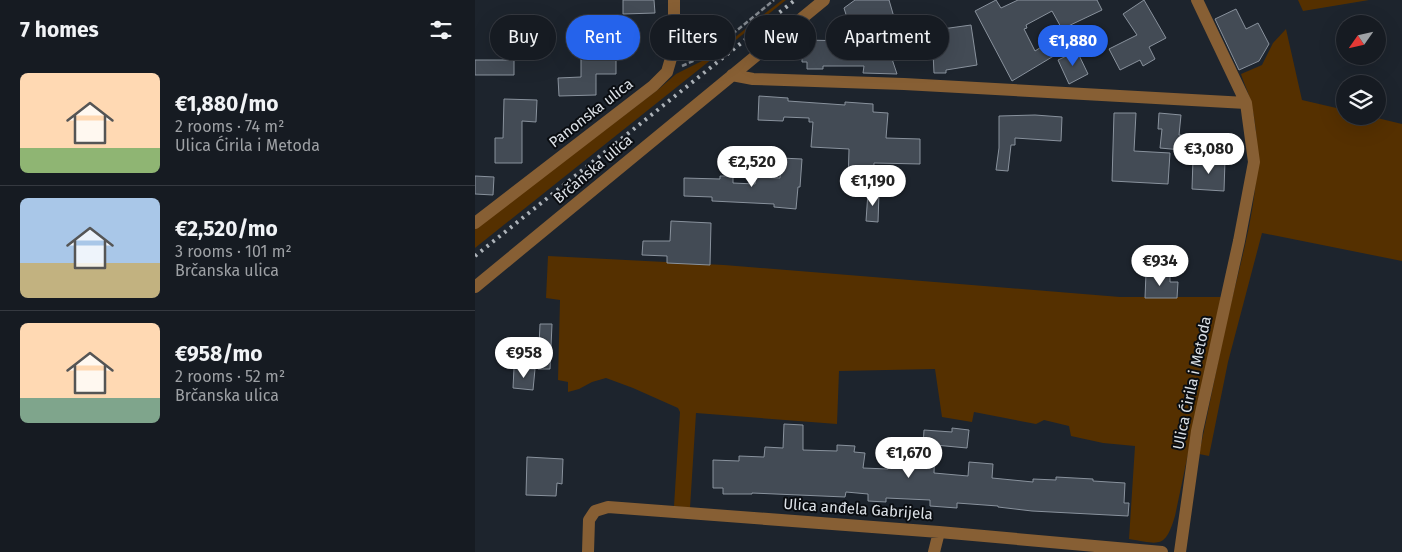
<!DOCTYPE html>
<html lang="en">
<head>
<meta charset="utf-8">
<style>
	:root { --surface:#161b22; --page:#1f242a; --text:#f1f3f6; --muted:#9ea1a5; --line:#353940; --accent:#2563eb }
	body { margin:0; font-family:"Fira Sans",sans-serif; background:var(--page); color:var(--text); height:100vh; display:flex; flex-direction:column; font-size:19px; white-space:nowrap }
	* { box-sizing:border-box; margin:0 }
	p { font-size:16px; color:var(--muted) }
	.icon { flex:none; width:28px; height:28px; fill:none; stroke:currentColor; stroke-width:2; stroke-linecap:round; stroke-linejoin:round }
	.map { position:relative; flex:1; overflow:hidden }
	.details { display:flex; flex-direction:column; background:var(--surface); width:475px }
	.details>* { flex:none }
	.hud { position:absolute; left:15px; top:15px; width:475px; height:45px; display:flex; gap:10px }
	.needle { width:32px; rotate:236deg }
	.fabs { position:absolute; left:861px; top:15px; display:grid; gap:10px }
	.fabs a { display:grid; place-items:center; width:50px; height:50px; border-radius:50%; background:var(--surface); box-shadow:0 5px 20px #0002,0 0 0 1px var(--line); font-size:25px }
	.price { position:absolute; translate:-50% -42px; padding:0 11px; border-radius:18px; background:#fff; color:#222; font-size:16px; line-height:32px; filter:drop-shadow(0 1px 2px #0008) }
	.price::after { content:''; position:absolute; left:50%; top:30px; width:15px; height:11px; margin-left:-8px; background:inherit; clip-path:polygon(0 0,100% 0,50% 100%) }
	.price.selected { background:var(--accent); color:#fff }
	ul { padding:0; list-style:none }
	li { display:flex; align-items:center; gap:15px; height:125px; padding:0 20px }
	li+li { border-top:1px solid var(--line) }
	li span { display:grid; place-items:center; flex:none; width:140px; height:100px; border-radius:8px; color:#555 }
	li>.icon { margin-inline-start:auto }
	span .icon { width:60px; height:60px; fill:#fffc; stroke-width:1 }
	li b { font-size:21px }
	h2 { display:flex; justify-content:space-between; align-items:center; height:60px; padding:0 20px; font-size:21px }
	.pill { padding:0 18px; border-radius:22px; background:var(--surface); box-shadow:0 5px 20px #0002,0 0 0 1px var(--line); font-size:18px; line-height:45px }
	.pill.selected { background:var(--accent); color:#fff }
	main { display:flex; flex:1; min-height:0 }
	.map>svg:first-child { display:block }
	.green { fill:#553000 }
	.building { fill:#434b55; stroke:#89929d }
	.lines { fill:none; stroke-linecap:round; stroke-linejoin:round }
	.path { stroke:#82888f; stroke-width:2.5; stroke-dasharray:5 2.5; stroke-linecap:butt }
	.minor { stroke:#875f34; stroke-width:12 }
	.rail { stroke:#adb3b9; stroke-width:4; stroke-dasharray:2.5 5; stroke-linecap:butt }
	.labels { text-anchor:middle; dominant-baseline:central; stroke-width:4; stroke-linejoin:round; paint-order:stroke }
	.street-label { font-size:15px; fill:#dce1e7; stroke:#0a0d11 }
</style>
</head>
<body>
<main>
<section class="details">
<h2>7 homes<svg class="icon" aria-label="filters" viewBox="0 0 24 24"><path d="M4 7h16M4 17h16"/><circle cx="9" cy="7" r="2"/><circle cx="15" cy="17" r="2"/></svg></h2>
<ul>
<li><span style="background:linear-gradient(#ffd9b3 75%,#8fb573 0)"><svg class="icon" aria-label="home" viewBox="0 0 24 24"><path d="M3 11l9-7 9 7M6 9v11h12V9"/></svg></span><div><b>€1,880/mo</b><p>2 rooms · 74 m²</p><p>Ulica Ćirila i Metoda</p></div></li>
<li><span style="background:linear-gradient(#a9c7e8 65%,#c2b280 0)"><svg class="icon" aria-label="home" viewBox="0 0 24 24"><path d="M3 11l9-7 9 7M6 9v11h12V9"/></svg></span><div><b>€2,520/mo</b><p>3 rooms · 101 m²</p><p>Brčanska ulica</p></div></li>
<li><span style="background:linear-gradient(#ffd9b3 75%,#7fa58c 0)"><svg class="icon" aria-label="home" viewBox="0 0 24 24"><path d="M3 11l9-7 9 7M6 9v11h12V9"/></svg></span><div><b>€958/mo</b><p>2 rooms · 52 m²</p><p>Brčanska ulica</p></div></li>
</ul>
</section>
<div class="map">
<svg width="927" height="552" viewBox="0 0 927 552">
	<rect width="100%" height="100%" fill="#1d242d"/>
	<path class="green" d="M 307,0 L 311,0 L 0,248 L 0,229 L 185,88 L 201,74 L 235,57 Z
		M 823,0 L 894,0 L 828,11 Z
		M 811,29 L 827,100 L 870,110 L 870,116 L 894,116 L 927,124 L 927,261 L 787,233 L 753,362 L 734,456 L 724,454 C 734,409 742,364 752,320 C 768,250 794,174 776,103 C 774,93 769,84 766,74 L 787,65 L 798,43 Z
		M 73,256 L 249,265 L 645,297 L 746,297 L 700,516 C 690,549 685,544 654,539 L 660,446 L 628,443 L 596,436 L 594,426 L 569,420 L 561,424 L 499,412 L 497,422 L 467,417 L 460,369 L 364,371 L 362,424 L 221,413 L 215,508 L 199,506 L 205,412 L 203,408 L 158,388 L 131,378 L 117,382 L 104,389 L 93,392 L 93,382 L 83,380 L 85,300 L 71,298 Z"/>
	<path class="building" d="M 148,0 L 179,0 L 180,13 L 148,14 Z
		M 380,0 L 414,0 L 423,31 L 444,31 L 444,19 L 460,19 L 460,30 L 496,25 L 502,65 L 471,70 L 471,73 L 459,73 L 458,53 L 431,53 L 417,59 L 422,74 L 388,73 L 389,66 L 348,66 L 348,69 L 332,69 L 332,62 L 327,62 L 327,40 L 379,41 L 369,8 Z
		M 521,0 L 526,8 L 543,0 L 622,0 L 627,10 L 587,29 L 577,11 L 551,25 L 552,28 L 549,29 L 560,51 L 574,42 L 582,54 L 537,81 L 500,11 Z
		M 669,0 L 691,38 L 674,47 L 680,59 L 668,66 L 665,60 L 645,70 L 634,49 L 662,35 L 648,14 Z
		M 761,9 L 771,29 L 783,23 L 794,44 L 784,61 L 764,70 L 740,19 Z
		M 106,50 L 134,51 L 134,56 L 141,56 L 141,74 L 121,74 L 121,95 L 84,96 L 83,78 L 106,77 Z
		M 602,51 L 613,74 L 594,84 L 583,60 Z
		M 0,60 L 39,60 L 39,75 L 0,75 Z
		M 284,96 L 313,98 L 313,101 L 370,105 L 370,102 L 398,104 L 398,112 L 413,113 L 411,138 L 445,139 L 445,164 L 399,163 L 398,185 L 373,185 L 374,149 L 336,147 L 338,122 L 334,122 L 334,118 L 309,117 L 308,121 L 283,120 Z
		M 29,99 L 62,100 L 61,122 L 47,121 L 47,163 L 20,163 L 20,138 L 28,138 Z
		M 639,113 L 661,113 L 659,151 L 695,153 L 693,184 L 637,181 Z
		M 684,113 L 706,115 L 704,135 L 729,137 L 728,152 L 685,148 L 687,129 L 683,129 Z
		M 560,115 L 587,117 L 586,141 L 540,138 L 540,145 L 536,145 L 533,171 L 521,170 L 524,148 L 524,116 Z
		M 306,158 L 327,159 L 325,187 L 323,187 L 321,209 L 299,207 L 299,204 L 237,201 L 237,197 L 209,196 L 209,178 L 245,179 L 245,176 L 258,176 L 258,183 L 280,184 L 281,177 L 305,178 Z
		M 718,159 L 750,160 L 749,191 L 717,189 Z
		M 0,176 L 19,177 L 18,195 L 0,194 Z
		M 393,192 L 404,193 L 403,222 L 391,221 Z
		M 196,221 L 236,223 L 235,265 L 192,263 L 192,256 L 167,255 L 168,241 L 195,241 Z
		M 671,273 L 695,275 L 695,282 L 703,282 L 702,298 L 670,298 Z
		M 65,324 L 77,324 L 75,369 L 63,369 Z
		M 39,368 L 60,369 L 58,390 L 38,388 Z
		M 309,424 L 328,425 L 328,450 L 362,451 L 362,445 L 380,446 L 379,452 L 390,453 L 388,468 L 413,469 L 413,460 L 447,462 L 449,430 L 477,432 L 477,428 L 494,430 L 492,448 L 460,445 L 459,473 L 493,476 L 494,462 L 518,464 L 517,478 L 558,482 L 558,479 L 581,480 L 581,477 L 618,479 L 618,481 L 650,483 L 649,503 L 654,503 L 653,516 L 557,511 L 523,507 L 523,506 L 482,503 L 482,508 L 455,506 L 455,500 L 411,498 L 411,502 L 393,501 L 393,494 L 371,492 L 370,497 L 277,493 L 277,494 L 248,494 L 248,488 L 238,488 L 238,460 L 264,461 L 264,456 L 289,457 L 290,447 L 308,448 Z
		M 52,457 L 88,459 L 87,484 L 82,483 L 81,496 L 51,495 Z"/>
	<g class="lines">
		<path class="path" d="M 207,66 L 232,55 L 299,0"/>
		<path class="minor" d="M 257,75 L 278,79 L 429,84 L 771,103
			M 0,223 L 178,86 L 192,72 L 199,48 L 199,0
			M 0,287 L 349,0
			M 113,552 L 114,520 L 120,511 L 133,507 L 464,532 L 687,552
			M 459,552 L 464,532
			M 705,552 L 722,431 L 764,241 L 779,162 L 771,103 L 722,0"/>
		<path class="rail" d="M 0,256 L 320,0"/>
	</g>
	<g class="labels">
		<g class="street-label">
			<text transform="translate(116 113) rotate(-38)">Panonska ulica</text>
			<text transform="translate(118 169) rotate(-40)">Brčanska ulica</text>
			<text transform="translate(717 383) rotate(-78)">Ulica Ćirila i Metoda</text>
			<text transform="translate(383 509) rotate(4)">Ulica anđela Gabrijela</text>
		</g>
	</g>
</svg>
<div class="fabs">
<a><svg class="needle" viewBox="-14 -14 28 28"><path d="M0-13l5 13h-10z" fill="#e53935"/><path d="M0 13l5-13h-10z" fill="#9ea1a5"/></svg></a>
<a><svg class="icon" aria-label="layers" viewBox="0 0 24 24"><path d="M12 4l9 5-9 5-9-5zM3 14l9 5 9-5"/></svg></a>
</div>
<b class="price selected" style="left:598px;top:67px">€1,880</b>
<b class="price" style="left:734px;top:175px">€3,080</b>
<b class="price" style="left:277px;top:188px">€2,520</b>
<b class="price" style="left:398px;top:207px">€1,190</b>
<b class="price" style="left:685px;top:287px">€934</b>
<b class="price" style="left:49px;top:379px">€958</b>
<b class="price" style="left:434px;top:479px">€1,670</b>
<div class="hud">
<a class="pill">Buy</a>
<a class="pill selected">Rent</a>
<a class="pill">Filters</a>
<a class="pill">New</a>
<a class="pill">Apartment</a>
</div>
</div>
</main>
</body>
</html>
